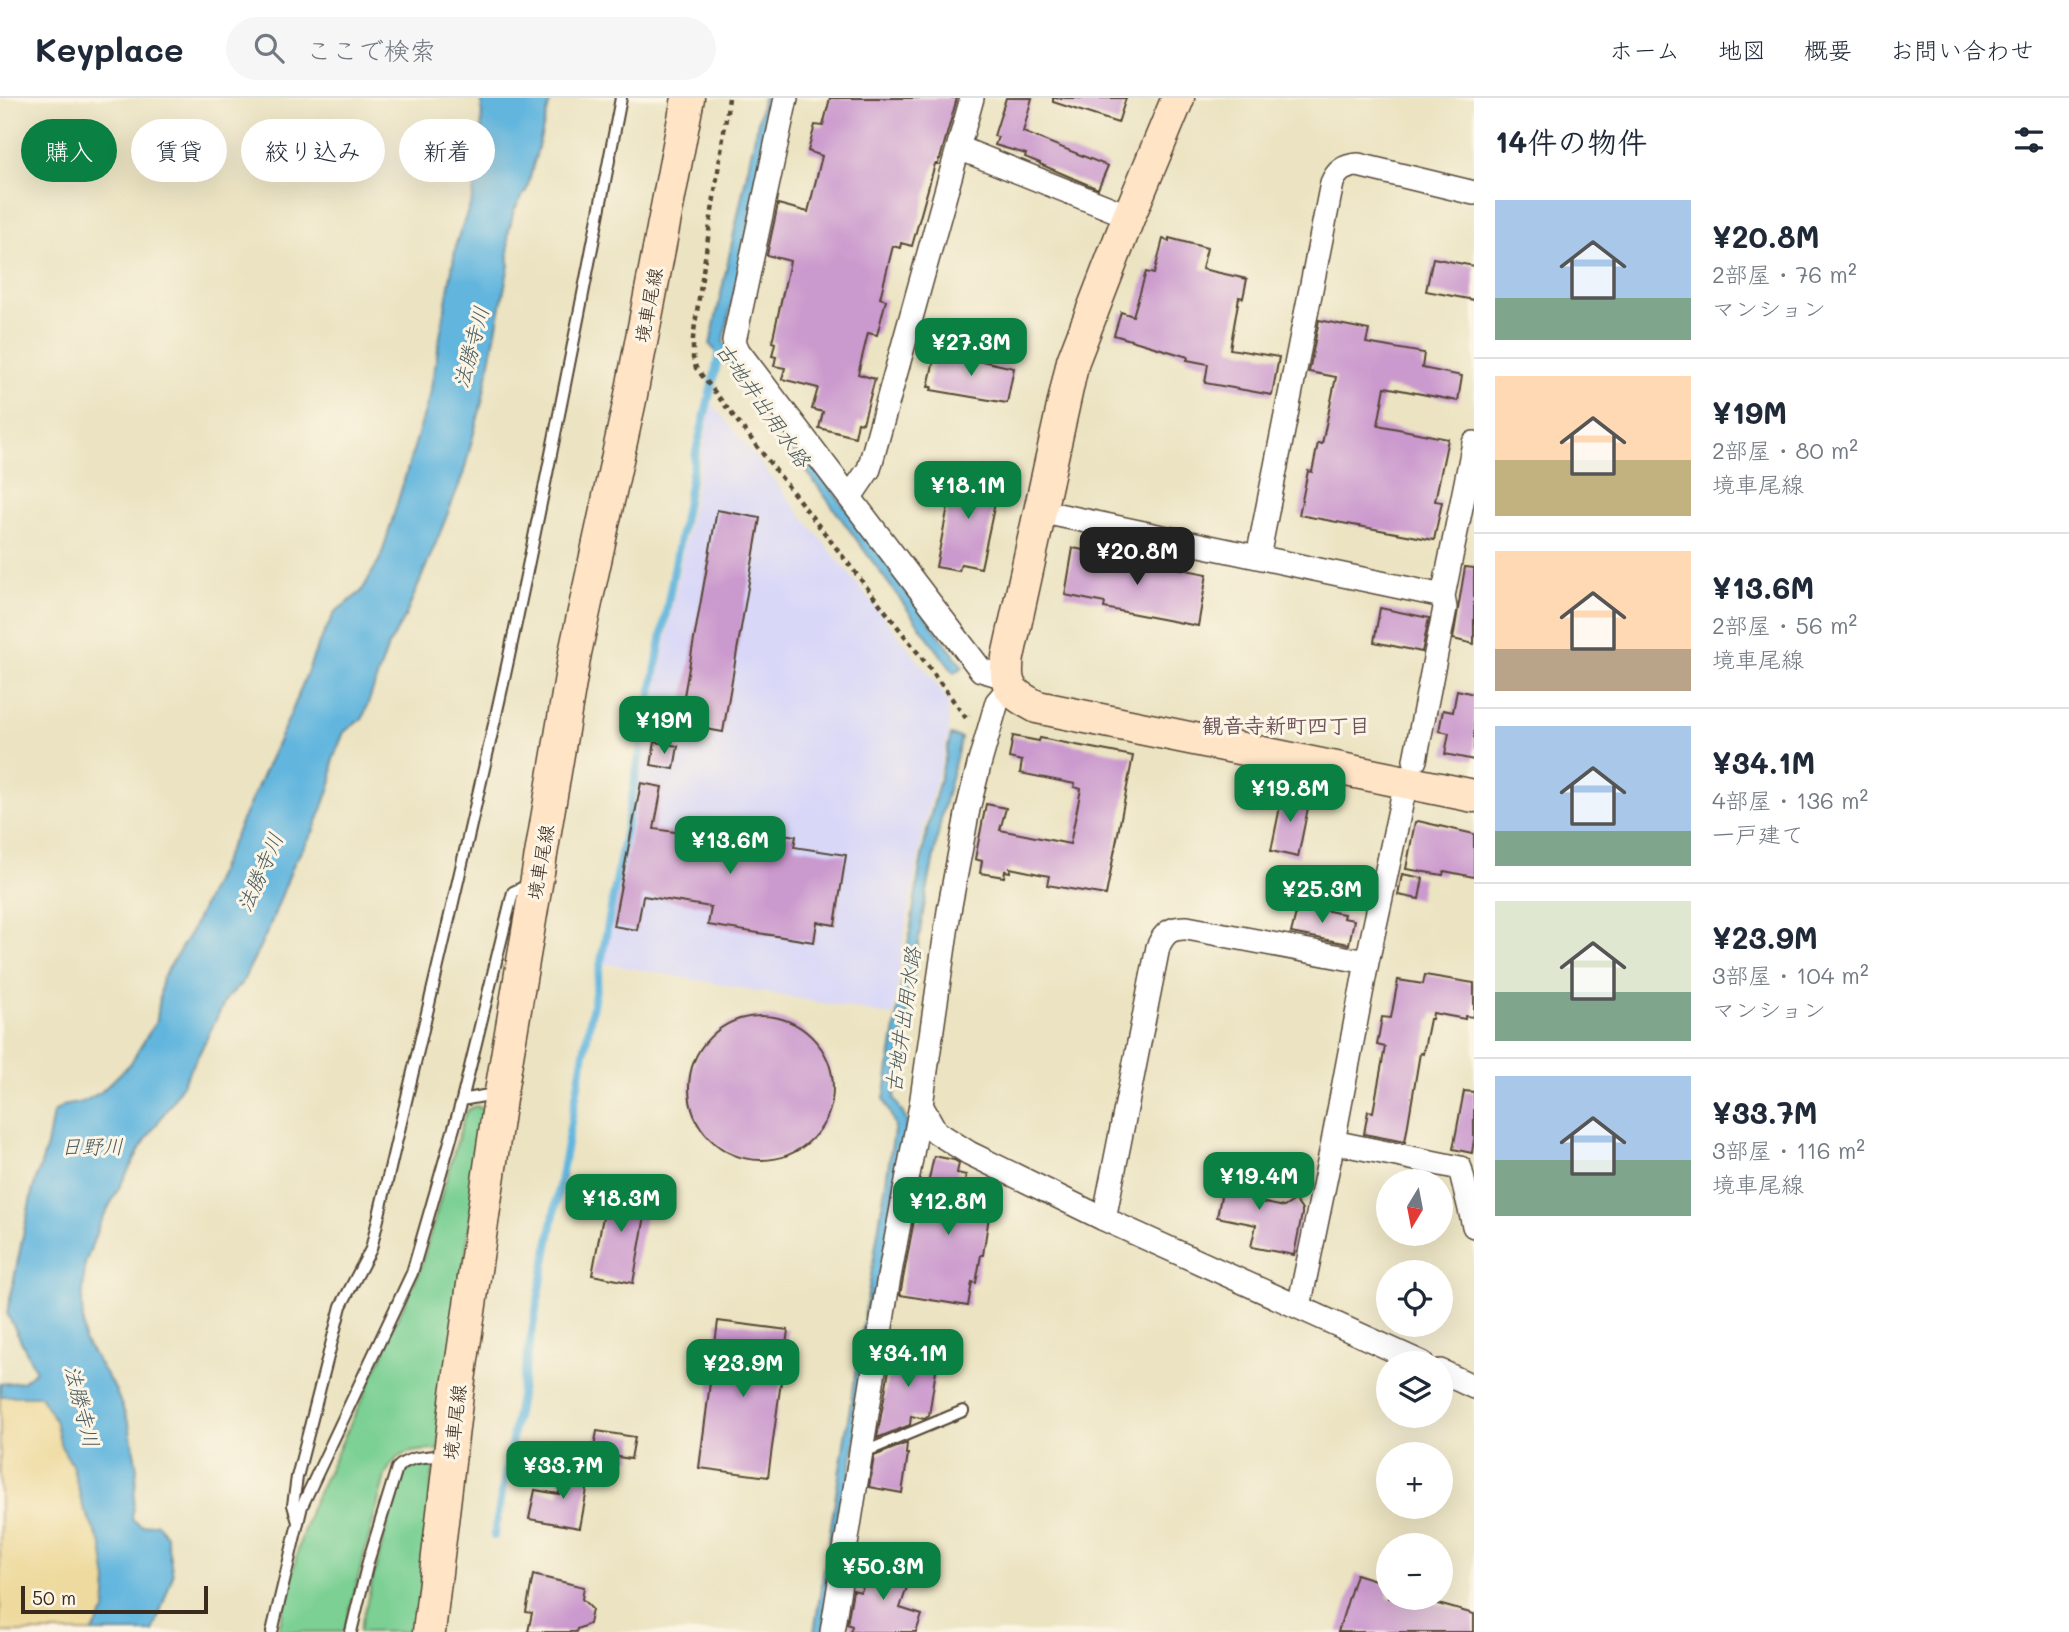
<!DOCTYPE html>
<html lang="ja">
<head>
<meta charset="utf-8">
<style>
	:root { --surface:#fff; --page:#f6f6f7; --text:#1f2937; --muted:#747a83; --line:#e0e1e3; --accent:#0b8043 }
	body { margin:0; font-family:Mali,"Klee One",sans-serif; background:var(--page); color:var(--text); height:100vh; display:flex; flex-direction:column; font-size:26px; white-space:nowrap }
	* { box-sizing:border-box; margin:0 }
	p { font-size:23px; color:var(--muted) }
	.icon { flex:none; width:38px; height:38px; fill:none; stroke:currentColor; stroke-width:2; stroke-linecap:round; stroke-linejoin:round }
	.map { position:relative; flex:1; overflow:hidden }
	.panel { display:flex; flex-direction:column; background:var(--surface); width:595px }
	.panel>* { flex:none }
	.guide { position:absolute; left:21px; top:21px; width:665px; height:63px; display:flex; gap:14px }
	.needle { width:46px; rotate:190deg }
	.fabs { position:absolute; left:1376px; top:1071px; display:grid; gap:14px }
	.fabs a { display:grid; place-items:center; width:77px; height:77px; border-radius:50%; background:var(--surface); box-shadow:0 7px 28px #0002; font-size:35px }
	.scale { position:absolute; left:21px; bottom:18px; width:187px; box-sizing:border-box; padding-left:7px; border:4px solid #3b2a1e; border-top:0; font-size:19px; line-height:24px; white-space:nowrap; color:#3b2a1e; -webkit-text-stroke:5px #fcf5e5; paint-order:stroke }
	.price { position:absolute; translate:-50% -60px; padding:0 16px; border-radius:14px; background:var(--accent); color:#fff; font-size:23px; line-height:46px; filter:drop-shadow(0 2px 4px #0008) }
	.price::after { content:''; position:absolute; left:50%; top:42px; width:21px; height:16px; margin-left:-10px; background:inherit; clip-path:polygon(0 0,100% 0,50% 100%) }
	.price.active { background:#222; color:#fff }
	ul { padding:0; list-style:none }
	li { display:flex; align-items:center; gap:21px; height:175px; padding:0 21px }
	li+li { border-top:2px solid var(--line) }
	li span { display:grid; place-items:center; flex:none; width:196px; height:140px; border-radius:0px; color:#555 }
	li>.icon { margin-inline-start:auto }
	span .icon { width:84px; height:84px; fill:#fffc; stroke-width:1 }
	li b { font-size:30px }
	h2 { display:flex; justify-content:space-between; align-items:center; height:84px; padding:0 21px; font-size:30px }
	.tag { padding:0 24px; border-radius:32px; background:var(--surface); box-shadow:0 7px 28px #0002; font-size:24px; line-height:63px }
	.tag.active { background:var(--accent); color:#fff }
	header { display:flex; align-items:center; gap:42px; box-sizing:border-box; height:98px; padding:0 35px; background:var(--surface); border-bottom:2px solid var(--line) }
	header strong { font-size:33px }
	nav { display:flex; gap:38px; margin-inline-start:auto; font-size:24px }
	.search { width:490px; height:63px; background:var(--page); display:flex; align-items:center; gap:18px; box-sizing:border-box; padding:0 24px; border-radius:38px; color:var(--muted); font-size:26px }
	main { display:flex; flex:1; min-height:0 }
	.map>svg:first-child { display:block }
	.built { fill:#d8d7f8 }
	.green { fill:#7cd094; stroke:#5c7d59; stroke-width:2 }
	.sand { fill:#eeda9e; stroke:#94825e; stroke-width:2 }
	.water { fill:#62b6de; stroke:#4e707e; stroke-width:2 }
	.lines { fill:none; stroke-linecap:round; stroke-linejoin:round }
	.stream { stroke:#62b6de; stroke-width:8 }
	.building { fill:#ca99cd }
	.lane-casing { stroke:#554636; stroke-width:14 }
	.street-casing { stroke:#554636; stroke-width:26 }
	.secondary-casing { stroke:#554636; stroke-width:35 }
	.path { stroke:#554636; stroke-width:4.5; stroke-dasharray:5 5; stroke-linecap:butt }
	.lane { stroke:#fff; stroke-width:10 }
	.street { stroke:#fff; stroke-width:23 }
	.secondary { stroke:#ffe4c6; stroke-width:32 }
	.labels { text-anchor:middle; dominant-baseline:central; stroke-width:6; stroke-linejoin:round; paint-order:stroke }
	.street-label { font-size:19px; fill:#3b2a1e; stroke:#fcf5e5 }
	.water-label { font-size:21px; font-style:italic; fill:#495b61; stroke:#fcf5e5 }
	.neighbourhood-label { font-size:21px; font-weight:bold; fill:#6d515b; stroke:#fcf5e5 }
</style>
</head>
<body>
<header>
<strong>Keyplace</strong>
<div class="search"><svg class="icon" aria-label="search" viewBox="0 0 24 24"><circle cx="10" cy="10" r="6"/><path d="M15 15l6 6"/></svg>ここで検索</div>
<nav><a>ホーム</a><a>地図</a><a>概要</a><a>お問い合わせ</a></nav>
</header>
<main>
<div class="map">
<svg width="1474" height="1534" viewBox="0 0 1474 1534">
	<rect width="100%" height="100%" fill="#fcf5e5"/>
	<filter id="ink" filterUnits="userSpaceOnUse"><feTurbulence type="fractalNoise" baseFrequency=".0143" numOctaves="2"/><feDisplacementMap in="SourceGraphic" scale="14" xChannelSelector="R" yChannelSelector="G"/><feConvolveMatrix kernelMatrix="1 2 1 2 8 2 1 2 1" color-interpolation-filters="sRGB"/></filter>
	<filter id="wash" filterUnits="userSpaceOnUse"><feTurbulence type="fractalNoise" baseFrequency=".00686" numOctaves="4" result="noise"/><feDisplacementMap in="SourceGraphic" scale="28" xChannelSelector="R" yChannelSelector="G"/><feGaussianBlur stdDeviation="1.57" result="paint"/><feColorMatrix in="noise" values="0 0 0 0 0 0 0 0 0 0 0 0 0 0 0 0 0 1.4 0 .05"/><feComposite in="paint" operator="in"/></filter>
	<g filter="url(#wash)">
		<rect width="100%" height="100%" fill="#ebe3c1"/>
		<path class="built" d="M 712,305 L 930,577 L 948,603 L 949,637 L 925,725 L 901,856 L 894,918 L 603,865 Z"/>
		<path class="green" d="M 476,1008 L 486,1012 L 438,1352 C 413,1352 395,1353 385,1378 L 344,1534 L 278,1534 L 300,1444 L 311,1410 L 388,1246 L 386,1244 L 419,1175 L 465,1016 L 469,1011 Z
			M 434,1363 L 417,1534 L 359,1534 L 401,1374 L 408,1367 Z"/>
		<path class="sand" d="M 0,1297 L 41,1297 L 56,1321 L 103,1447 L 108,1483 L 107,1512 L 93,1534 L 0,1534 Z"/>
		<path class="water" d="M 482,0 L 551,0 L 527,91 L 514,112 L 508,136 L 509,167 L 482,304 L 463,377 L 442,430 L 405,519 L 388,548 L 363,620 L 344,634 L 333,661 L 332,683 L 323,709 L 313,734 L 294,765 L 269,830 L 242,885 L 226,901 L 199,956 L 174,1001 L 141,1049 L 99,1127 L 85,1166 L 82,1207 L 84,1242 L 115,1291 L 129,1326 L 137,1371 L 132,1422 L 143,1428 L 157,1425 L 166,1438 L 173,1477 L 153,1534 L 92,1534 L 105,1513 L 107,1483 L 102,1448 L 83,1409 L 72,1367 L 61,1348 L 55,1322 L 40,1298 L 0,1298 L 0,1286 L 22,1284 L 36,1273 L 7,1215 L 32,1094 L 47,1048 L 53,1015 L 63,1008 L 82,1004 L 100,995 L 130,966 L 157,922 L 162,881 L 192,832 L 292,613 L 317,549 L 335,514 L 361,494 L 381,459 L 430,296 L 457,142 L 472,102 L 481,58 Z
			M 763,0 L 777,0 L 723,244 L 963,569 L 954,575 L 729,267 L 710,247 Z
			M 951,637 L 961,640 L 942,716 L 923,815 L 894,1000 L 907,1023 L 824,1534 L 814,1534 L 895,1027 L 884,1001 L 920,769 L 928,728 Z"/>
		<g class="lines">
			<path class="stream" d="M 494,1438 L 696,354 L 721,249"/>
		</g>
		<g id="blocks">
			<path class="building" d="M 830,0 L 957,0 L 940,61 L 939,61 L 938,66 L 935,66 L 912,148 L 901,145 L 900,150 L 893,148 L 880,200 L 886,202 L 877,237 L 868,235 L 858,276 L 875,281 L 863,325 L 858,324 L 855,339 L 819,330 L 823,314 L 812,311 L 818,290 L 782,281 L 785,270 L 774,268 L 776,259 L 772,258 L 775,245 L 772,244 L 790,163 L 767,157 L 778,106 L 808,114 L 822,58 L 808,53 L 815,27 L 823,28 Z
				M 1006,0 L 1032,0 L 1023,34 L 1108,68 L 1098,91 L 1040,66 L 1040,65 L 1025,59 L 1026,56 L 995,47 L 998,39 L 994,38 Z
				M 1053,0 L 1126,0 L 1118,25 L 1053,4 Z
				M 1169,140 L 1207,150 L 1202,171 L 1247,181 L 1243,200 L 1239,199 L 1230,251 L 1279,259 L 1272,297 L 1205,285 L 1208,266 L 1187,262 L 1188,259 L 1114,237 L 1121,214 L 1133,218 L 1146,174 L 1154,176 L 1163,141 L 1169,143 Z
				M 1433,160 L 1474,168 L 1474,202 L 1426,193 Z
				M 1319,222 L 1369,232 L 1366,245 L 1424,255 L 1422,270 L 1462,278 L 1458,303 L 1385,289 L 1378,327 L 1448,341 L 1435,403 L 1442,404 L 1434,442 L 1299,417 L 1308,373 L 1312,374 L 1318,345 L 1322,346 L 1336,279 L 1309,274 Z
				M 936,253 L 1014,270 L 1007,305 L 931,292 L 932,289 L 928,289 Z
				M 955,373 L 1000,382 L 981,470 L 961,466 L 959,473 L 936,469 Z
				M 717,412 L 760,420 L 723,634 L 679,626 Z
				M 1073,450 L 1207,476 L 1198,528 L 1104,510 L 1105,505 L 1065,497 Z
				M 1465,469 L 1474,470 L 1474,546 L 1453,541 Z
				M 1380,510 L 1429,520 L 1422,554 L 1374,544 Z
				M 1457,592 L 1474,596 L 1474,662 L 1445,656 L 1449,635 L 1439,633 L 1443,612 L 1453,614 Z
				M 1013,638 L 1039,643 L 1040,640 L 1133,658 L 1106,797 L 1047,787 L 1049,778 L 1010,770 L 1010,774 L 1005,773 L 1004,779 L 980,775 L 982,763 L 975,761 L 986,706 L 1006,710 L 1000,732 L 1070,746 L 1081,691 L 1074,689 L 1075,686 L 1020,675 L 1022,663 L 1009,660 Z
				M 655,644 L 678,648 L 674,671 L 651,667 Z
				M 641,685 L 662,689 L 654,731 L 716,740 L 718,726 L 796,738 L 794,749 L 846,757 L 835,827 L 817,824 L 814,844 L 708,827 L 711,809 L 643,798 L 637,832 L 613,828 Z
				M 1283,694 L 1310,700 L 1298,759 L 1271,753 Z
				M 1418,723 L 1474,736 L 1474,779 L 1444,773 L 1443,777 L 1406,771 L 1415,724 Z
				M 1402,776 L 1423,780 L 1419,801 L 1398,797 Z
				M 1298,807 L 1344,816 L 1343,820 L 1354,822 L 1349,846 L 1291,835 Z
				M 1425,877 L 1474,885 L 1474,919 L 1465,918 L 1465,921 L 1433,915 L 1432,921 L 1430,921 L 1423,956 L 1420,955 L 1405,1044 L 1364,1036 L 1368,1013 L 1373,1014 L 1385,949 L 1377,947 L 1382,919 L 1391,920 L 1398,882 L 1423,886 Z
				M689 990a72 72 0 1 1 144 0a72 72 0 1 1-144 0Z
				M 1464,993 L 1474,994 L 1474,1041 L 1472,1055 L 1453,1051 Z
				M 934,1058 L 954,1062 L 959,1065 L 957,1075 L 966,1077 L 965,1083 L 1002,1095 L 996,1114 L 990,1112 L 983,1157 L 981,1157 L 976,1185 L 972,1184 L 968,1208 L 900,1197 L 914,1122 L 920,1123 Z
				M 1227,1067 L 1262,1074 L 1256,1103 L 1284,1109 L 1295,1102 L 1302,1112 L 1302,1116 L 1294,1157 L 1251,1149 L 1256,1127 L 1217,1119 Z
				M 609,1087 L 649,1095 L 633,1185 L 592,1177 Z
				M 718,1223 L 788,1232 L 768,1379 L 699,1370 Z
				M 914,1248 L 933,1251 L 934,1258 L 938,1259 L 929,1318 L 924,1321 L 911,1318 L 910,1327 L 877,1340 L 890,1266 L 894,1267 L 896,1254 L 898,1254 L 899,1249 L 914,1251 Z
				M 597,1333 L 635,1339 L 631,1361 L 593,1355 Z
				M 907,1345 L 906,1356 L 908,1356 L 902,1395 L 869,1389 L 874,1358 Z
				M 566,1371 L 590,1375 L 580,1430 L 529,1421 L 535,1392 L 559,1396 L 562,1374 L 566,1375 Z
				M 880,1463 L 912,1474 L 900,1510 L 922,1517 L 916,1534 L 850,1534 L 852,1528 L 847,1526 L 853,1492 L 861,1494 L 870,1468 L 873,1467 L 878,1468 Z
				M 1356,1476 L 1388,1486 L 1388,1500 L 1432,1500 L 1431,1504 L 1474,1516 L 1474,1534 L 1338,1534 Z
				M 533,1477 L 584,1489 L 582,1501 L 592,1511 L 589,1526 L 577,1531 L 576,1534 L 528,1534 L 532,1515 L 526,1514 Z"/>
		</g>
	</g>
	<g filter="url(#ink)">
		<use href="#blocks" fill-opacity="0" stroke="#554636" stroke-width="2"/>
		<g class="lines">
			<defs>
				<path id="lane" d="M 462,1002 L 513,794 L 532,785
					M 862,1355 L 963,1313
					M 298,1424 L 293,1407 L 297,1379 L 341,1208 L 371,1151 C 417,955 465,760 508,563 C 548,376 585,188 621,0
					M 272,1534 L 302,1408 L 412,1175 L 462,1002 L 499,995
					M 351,1534 L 368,1464 L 397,1370 C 410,1357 430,1359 448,1357"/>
				<path id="street" d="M 786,0 L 734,243 L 738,253 L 981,572 L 1005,579
					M 959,50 L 1129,118
					M 850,399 L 869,371 L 972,0
					M 1039,413 L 1443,498 L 1474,345
					M 1258,459 L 1332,85 C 1337,73 1344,68 1358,67 L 1474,95
					M 1415,662 L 1445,510 L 1443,498
					M 921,1007 L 936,1034 L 969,1055 L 1104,1121 L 1422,1265
					M 1333,1044 L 1460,1070 L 1474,1128
					M 1104,1121 L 1158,849 C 1164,835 1171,829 1187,830 L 1367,864
					M 1299,1209 L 1333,1044 L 1367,864 L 1406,684
					M 1440,1273 L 1474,1289
					M 832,1534 L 888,1185 L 921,1007 L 949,813 L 968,711 L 979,667 L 997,604 L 1010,589"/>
				<path id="secondary" d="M 1178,0 L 1129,118 L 1073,263 L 1008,559 C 1004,589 1010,595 1037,609 L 1474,698
					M 429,1534 L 457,1296 L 501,994 L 575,555 L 630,302 L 688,0"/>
			</defs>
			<use href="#lane" class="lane-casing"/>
			<use href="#street" class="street-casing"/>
			<use href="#secondary" class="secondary-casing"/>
			<path class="path" d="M 729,0 L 693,240 L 693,260 L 696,270 L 925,564 L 966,620 L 970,617"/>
			<use href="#lane" class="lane"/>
			<use href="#street" class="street"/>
			<use href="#secondary" class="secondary"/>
		</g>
	</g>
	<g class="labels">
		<g class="street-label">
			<text transform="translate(648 207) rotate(-79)">境車尾線</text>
			<text transform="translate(540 764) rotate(-80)">境車尾線</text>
			<text transform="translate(454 1324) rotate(-83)">境車尾線</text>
		</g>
		<g class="water-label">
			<text transform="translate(470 249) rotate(-75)">法勝寺川</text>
			<text transform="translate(764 306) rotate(55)">古地井出用水路</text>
			<text transform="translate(259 774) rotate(-66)">法勝寺川</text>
			<text transform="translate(902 922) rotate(-82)">古地井出用水路</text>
			<text x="92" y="1047">日野川</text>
			<text transform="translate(83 1308) rotate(76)">法勝寺川</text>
		</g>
		<g class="neighbourhood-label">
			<text x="1286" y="626">観音寺新町四丁目</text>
		</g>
	</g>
</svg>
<div class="fabs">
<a><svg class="needle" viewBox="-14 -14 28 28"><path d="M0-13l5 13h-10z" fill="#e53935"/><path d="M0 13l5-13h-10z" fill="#747a83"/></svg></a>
<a><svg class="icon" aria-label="locate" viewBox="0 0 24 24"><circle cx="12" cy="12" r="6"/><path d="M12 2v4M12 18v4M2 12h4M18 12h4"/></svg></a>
<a><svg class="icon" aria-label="layers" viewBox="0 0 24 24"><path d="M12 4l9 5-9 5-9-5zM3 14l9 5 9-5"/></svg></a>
<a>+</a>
<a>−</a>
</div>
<div class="scale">50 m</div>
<b class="price" style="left:971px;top:280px">¥27.3M</b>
<b class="price" style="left:968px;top:423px">¥18.1M</b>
<b class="price active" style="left:1137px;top:489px">¥20.8M</b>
<b class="price" style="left:664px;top:658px">¥19M</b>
<b class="price" style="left:1290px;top:726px">¥19.8M</b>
<b class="price" style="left:730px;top:778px">¥13.6M</b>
<b class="price" style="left:1322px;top:827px">¥25.3M</b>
<b class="price" style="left:1259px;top:1114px">¥19.4M</b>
<b class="price" style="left:621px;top:1136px">¥18.3M</b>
<b class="price" style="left:948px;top:1139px">¥12.8M</b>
<b class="price" style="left:908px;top:1291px">¥34.1M</b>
<b class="price" style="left:743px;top:1301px">¥23.9M</b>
<b class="price" style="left:563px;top:1403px">¥33.7M</b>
<b class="price" style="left:883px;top:1504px">¥50.3M</b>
<div class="guide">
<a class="tag active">購入</a>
<a class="tag">賃貸</a>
<a class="tag">絞り込み</a>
<a class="tag">新着</a>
</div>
</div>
<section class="panel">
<h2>14件の物件<svg class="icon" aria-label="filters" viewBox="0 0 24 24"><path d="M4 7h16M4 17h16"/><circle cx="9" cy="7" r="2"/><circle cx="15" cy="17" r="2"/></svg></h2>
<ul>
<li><span style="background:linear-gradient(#a9c7e8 70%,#7fa58c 0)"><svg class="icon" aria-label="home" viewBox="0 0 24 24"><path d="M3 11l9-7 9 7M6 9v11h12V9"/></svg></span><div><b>¥20.8M</b><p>2部屋 · 76 m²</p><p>マンション</p></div></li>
<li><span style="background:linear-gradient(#ffd9b3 60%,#c2b280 0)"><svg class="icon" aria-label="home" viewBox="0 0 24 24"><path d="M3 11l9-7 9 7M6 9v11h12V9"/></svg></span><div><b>¥19M</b><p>2部屋 · 80 m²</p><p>境車尾線</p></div></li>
<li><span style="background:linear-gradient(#ffd9b3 70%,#b9a48a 0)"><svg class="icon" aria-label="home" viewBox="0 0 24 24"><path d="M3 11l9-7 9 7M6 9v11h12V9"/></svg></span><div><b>¥13.6M</b><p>2部屋 · 56 m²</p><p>境車尾線</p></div></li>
<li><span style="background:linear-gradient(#a9c7e8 75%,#7fa58c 0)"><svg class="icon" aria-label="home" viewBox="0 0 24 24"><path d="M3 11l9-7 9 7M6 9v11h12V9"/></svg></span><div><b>¥34.1M</b><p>4部屋 · 136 m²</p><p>一戸建て</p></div></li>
<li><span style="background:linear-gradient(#dfe7d0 65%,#7fa58c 0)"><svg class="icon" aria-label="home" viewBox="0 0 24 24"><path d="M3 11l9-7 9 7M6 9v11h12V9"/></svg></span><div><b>¥23.9M</b><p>3部屋 · 104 m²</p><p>マンション</p></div></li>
<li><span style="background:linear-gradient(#a9c7e8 60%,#7fa58c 0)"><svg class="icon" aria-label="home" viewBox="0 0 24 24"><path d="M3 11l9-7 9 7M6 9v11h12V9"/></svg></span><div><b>¥33.7M</b><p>3部屋 · 116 m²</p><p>境車尾線</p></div></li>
</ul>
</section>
</main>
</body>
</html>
